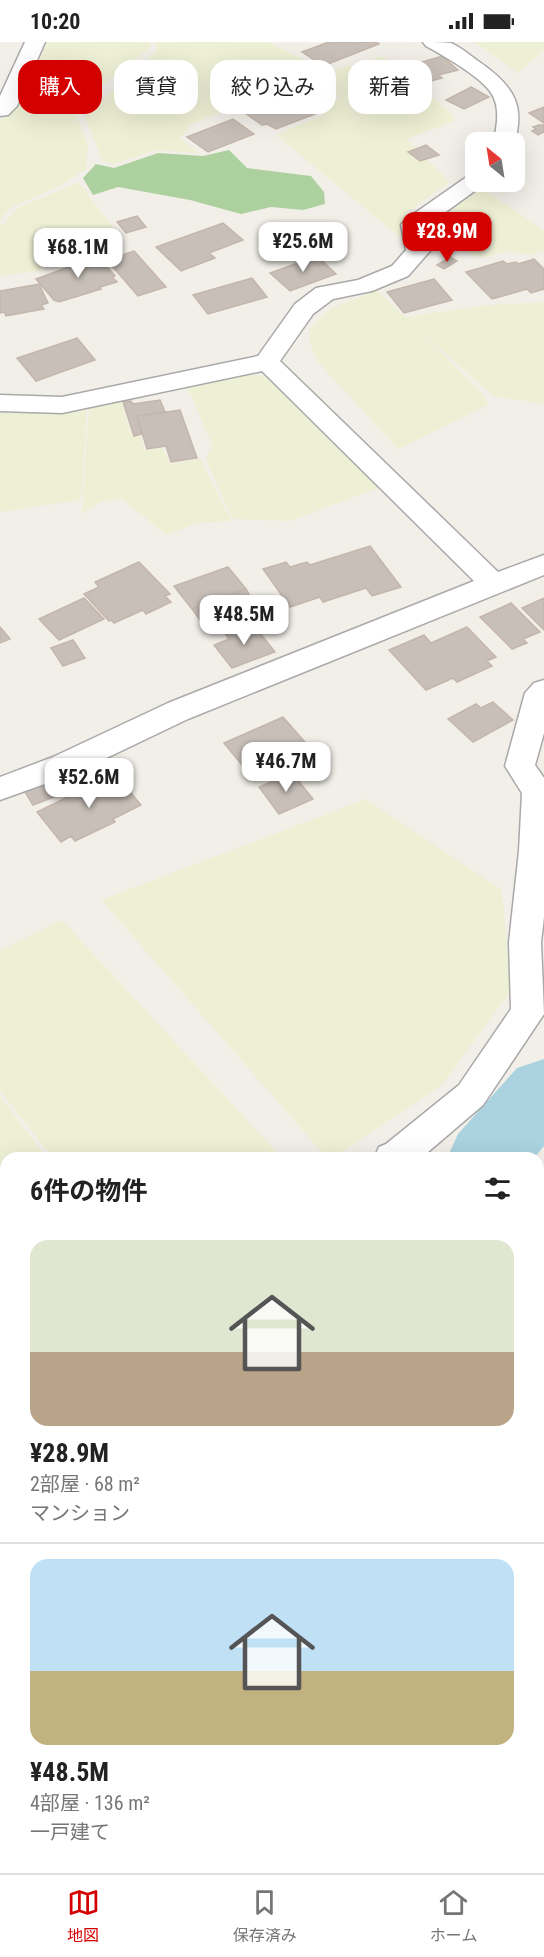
<!DOCTYPE html>
<html lang="ja">
<head>
<meta charset="utf-8">
<style>
	:root { --surface:#fff; --page:#f2f2f2; --text:#222; --muted:#767676; --line:#e0e0e0; --accent:#d40000 }
	body { margin:0; font-family:"Roboto Condensed","Noto Sans JP",sans-serif; background:var(--page); color:var(--text); height:100vh; display:flex; flex-direction:column; font-size:22px; white-space:nowrap }
	* { box-sizing:border-box; margin:0 }
	p { font-size:20px; color:var(--muted) }
	.icon { flex:none; width:33px; height:33px; fill:none; stroke:currentColor; stroke-width:2; stroke-linecap:round; stroke-linejoin:round }
	.map { position:relative; flex:1; overflow:hidden }
	.details { position:absolute; left:0px; top:1110px; width:544px; height:722px; display:flex; flex-direction:column; background:var(--surface); border-radius:18px 18px 0 0; box-shadow:0 6px 24px #0002 }
	.details>* { flex:none }
	.banner { position:absolute; left:18px; top:18px; width:508px; height:54px; display:flex; gap:12px }
	.needle { width:39px; rotate:330deg }
	.buttons { position:absolute; left:465px; top:90px; display:grid; gap:12px }
	.buttons a { display:grid; place-items:center; width:60px; height:60px; border-radius:12px; background:var(--surface); box-shadow:0 6px 24px #0002; font-size:30px }
	.price { position:absolute; translate:-50% -51px; padding:0 14px; border-radius:12px; background:#fff; color:#222; font-size:20px; line-height:39px; filter:drop-shadow(0 2px 3px #0008) }
	.price::after { content:''; position:absolute; left:50%; top:36px; width:18px; height:14px; margin-left:-9px; background:inherit; clip-path:polygon(0 0,100% 0,50% 100%) }
	.price.active { background:var(--accent); color:#fff }
	ul { padding:0; list-style:none }
	li { display:grid; align-content:center; gap:12px; height:318px; padding:0 30px }
	li+li { border-top:2px solid var(--line) }
	li span { display:grid; place-items:center; height:186px; border-radius:18px; color:#555 }
	li>.icon { margin-inline-start:auto }
	span .icon { width:108px; height:108px; fill:#fffc; stroke-width:1 }
	li b { font-size:26px }
	h2 { display:flex; justify-content:space-between; align-items:center; height:72px; padding:0 30px; font-size:26px }
	.chip { padding:0 21px; border-radius:18px; background:var(--surface); box-shadow:0 6px 24px #0002; font-size:21px; line-height:54px }
	.chip.active { background:var(--accent); color:#fff }
	.status { display:flex; justify-content:space-between; align-items:center; height:42px; padding:0 30px; background:var(--surface); direction:ltr }
	.status svg { height:16px; fill:currentColor }
	.menu { display:flex; justify-content:space-around; align-items:center; height:84px; border-top:2px solid var(--line); background:var(--surface); font-size:16px; color:var(--muted) }
	.menu a { display:grid; justify-items:center; gap:3px }
	.menu .active { color:var(--accent) }
	.map>svg:first-child { display:block }
	.farmland { fill:#eef0d5 }
	.forest { fill:#add19e }
	.lines { fill:none; stroke-linecap:round; stroke-linejoin:round }
	.river { fill:#aad3df; fill-rule:evenodd }
	.building { fill:#c7bfb8; stroke:#c4b6ab; stroke-width:1.5 }
	.minor-casing { stroke:#a9a9a9; stroke-width:3 }
	.minor { fill:#fff; fill-rule:evenodd }
	.rail { stroke:#707070; stroke-width:5; stroke-dasharray:14 14; stroke-linecap:butt }
</style>
</head>
<body>
<div class="status"><b>10:20</b><svg viewBox="0 0 49 12"><path d="M0 12V9h3v3zM5 12V6h3v6zM10 12V3h3v9zM15 12V0h3v12zM26 1h20v11H26zM47 4h2v5h-2z"/></svg></div>
<div class="map">
<svg width="544" height="1831" viewBox="0 0 544 1831">
	<rect width="100%" height="100%" fill="#f2efe9"/>
	<path class="farmland" d="M 47,0 L 150,0 L 151,5 L 83,58 L 75,70 L 88,103 L 86,127 L 60,144 L 10,166 L 0,178 L 0,78 L 12,70 L 27,49 Z
		M 157,0 L 269,0 L 321,27 L 333,28 L 383,14 L 451,71 L 456,78 L 407,97 L 450,140 L 406,171 L 401,196 L 276,93 L 323,73 L 319,69 L 339,56 L 322,41 L 312,45 L 297,40 L 187,84 L 190,88 L 179,95 L 198,111 L 158,108 L 113,122 L 103,120 L 85,74 L 156,10 Z
		M 474,0 L 544,0 L 544,8 L 518,31 Z
		M 78,140 L 121,195 L 49,213 L 40,229 L 0,234 L 0,185 L 18,166 Z
		M 481,145 L 544,189 L 544,209 L 529,213 L 509,209 L 481,216 L 471,212 L 437,183 L 437,175 Z
		M 377,248 L 405,275 L 488,263 L 544,260 L 544,362 L 493,354 L 419,288 L 484,353 L 488,363 L 398,407 L 317,319 L 310,301 L 309,287 L 330,267 Z
		M 244,331 L 262,334 L 279,343 L 381,445 L 290,479 L 232,477 L 206,418 L 212,402 L 185,340 Z
		M 120,355 L 132,394 L 141,394 L 145,408 L 163,406 L 170,422 L 201,417 L 231,479 L 198,481 L 167,493 L 122,457 L 102,459 L 82,471 L 89,361 Z
		M 87,361 L 81,458 L 0,470 L 0,367 Z
		M 366,757 L 502,848 L 511,949 L 441,1044 L 332,1116 L 327,1116 L 101,858 Z
		M 62,878 L 282,1116 L 53,1116 L 0,1049 L 0,909 Z
		M 0,1054 L 47,1116 L 6,1116 L 6,1240 L 0,1242 Z"/>
	<path class="forest" d="M 229,108 L 247,126 L 311,134 L 324,150 L 325,162 L 303,168 L 271,165 L 241,172 L 190,158 L 118,145 L 93,153 L 83,136 L 96,122 L 114,126 L 158,111 L 203,114 Z"/>
	<g class="lines">
		<path class="river" d="M 544,1017 L 544,1104 L 534,1116 L 447,1116 L 458,1092 L 517,1026 Z
			M 6,1301 L 6,1381 L 0,1384 L 0,1304 Z"/>
	</g>
	<path class="building" d="M 329,0 L 377,0 L 379,2 L 323,24 L 302,10 Z
		M 442,14 L 458,28 L 438,33 L 442,36 L 414,44 L 395,28 Z
		M 471,45 L 489,55 L 464,67 L 446,58 Z
		M 309,53 L 323,63 L 310,68 L 315,72 L 276,87 L 267,82 L 262,83 L 245,71 L 290,54 L 296,58 Z
		M 544,65 L 544,81 L 529,71 Z
		M 233,77 L 254,92 L 208,110 L 187,95 Z
		M 539,83 L 544,83 L 544,90 L 538,93 L 532,89 L 536,87 L 533,85 Z
		M 426,103 L 439,113 L 420,119 L 408,110 Z
		M 137,174 L 146,185 L 126,191 L 117,180 Z
		M 223,181 L 243,198 L 209,211 L 215,216 L 181,229 L 156,205 Z
		M 134,209 L 166,245 L 138,254 L 107,218 Z
		M 101,213 L 110,223 L 106,224 L 115,234 L 112,235 L 117,240 L 100,245 L 101,247 L 59,260 L 54,258 L 36,237 Z
		M 317,214 L 336,232 L 290,249 L 270,231 Z
		M 450,215 L 457,219 L 444,227 L 437,223 Z
		M 534,217 L 544,227 L 544,247 L 531,251 L 527,247 L 492,257 L 466,230 L 503,219 L 507,222 L 516,220 L 518,222 Z
		M 252,236 L 267,255 L 208,272 L 193,253 Z
		M 434,237 L 452,258 L 404,271 L 387,250 Z
		M 39,242 L 48,261 L 41,263 L 44,267 L 6,274 L 4,270 L 0,271 L 0,249 Z
		M 77,296 L 95,318 L 36,339 L 17,316 Z
		M 160,358 L 165,370 L 137,374 L 142,392 L 134,394 L 123,360 L 131,359 L 133,362 Z
		M 180,368 L 197,416 L 171,420 L 166,404 L 147,407 L 137,374 Z
		M 370,504 L 401,545 L 372,554 L 366,546 L 323,560 L 320,555 L 290,565 L 263,527 L 286,520 L 290,525 L 307,520 L 310,523 Z
		M 139,520 L 170,552 L 165,554 L 171,560 L 146,572 L 143,568 L 114,581 L 111,578 L 109,579 L 84,552 L 99,545 L 95,540 Z
		M 228,525 L 246,547 L 192,567 L 174,544 Z
		M 246,547 L 249,552 L 214,565 L 221,575 L 203,582 L 192,567 Z
		M 84,556 L 104,577 L 59,598 L 39,577 Z
		M 544,556 L 544,588 L 522,566 Z
		M 511,561 L 540,590 L 523,597 L 527,601 L 512,607 L 480,575 Z
		M 252,581 L 275,610 L 232,626 L 214,603 L 229,597 L 225,591 Z
		M 0,585 L 10,597 L 0,601 Z
		M 467,585 L 496,615 L 487,619 L 492,624 L 457,640 L 453,636 L 426,648 L 389,608 L 424,593 L 431,601 Z
		M 73,598 L 85,616 L 63,624 L 51,606 Z
		M 493,660 L 513,678 L 473,700 L 448,677 L 476,662 L 481,666 Z
		M 283,675 L 311,707 L 251,734 L 224,701 Z
		M 292,731 L 313,757 L 279,772 L 259,745 Z
		M 115,732 L 141,763 L 113,777 L 115,780 L 75,799 L 71,794 L 61,800 L 37,770 Z
		M 62,736 L 69,749 L 33,763 L 25,750 Z
		M 544,1815 L 544,1831 L 529,1831 L 534,1826 L 538,1826 L 538,1820 Z"/>
	<g class="lines">
		<defs>
			<path id="minor" d="M 25,0 L 45,0 L 17,64 L 8,73 L 0,74 L 0,54 Z
				M 423,0 C 431,0 443,0 451,1 C 460,5 470,13 478,19 C 510,41 527,61 514,101 L 493,100 C 497,86 500,68 493,54 C 484,36 444,14 426,4 Z
				M 476,132 L 476,140 L 487,140 L 425,185 L 430,209 L 408,234 L 372,249 L 333,257 L 313,272 L 280,319 L 498,530 L 544,513 L 544,533 L 188,677 L 75,731 L 0,758 L 0,735 L 53,715 L 168,661 L 474,539 L 262,329 L 62,371 L 0,369 L 0,353 L 62,355 L 258,314 L 295,262 L 316,246 L 358,238 L 392,224 L 406,208 L 401,183 L 405,178 L 468,134 Z
				M 544,638 L 544,691 L 535,723 L 544,736 L 544,875 L 541,900 L 544,972 L 483,1063 L 421,1116 L 374,1116 L 379,1105 L 386,1102 L 459,1043 L 511,967 L 509,900 L 519,809 L 522,751 L 505,724 L 525,651 L 534,641 Z
				M 6,1257 L 6,1292 L 0,1294 L 0,1259 Z"/>
		</defs>
		<use href="#minor" class="minor-casing"/>
		<use href="#minor" class="minor"/>
		<path class="rail" d="M 538,1171 L 544,1166
			M 538,1203 L 544,1198
			M 0,1706 L 6,1700
			M 0,1744 L 6,1738"/>
	</g>
</svg>
<div class="buttons">
<a><svg class="needle" viewBox="-14 -14 28 28"><path d="M0-13l5 13h-10z" fill="#e53935"/><path d="M0 13l5-13h-10z" fill="#767676"/></svg></a>
</div>
<b class="price active" style="left:447px;top:221px">¥28.9M</b>
<b class="price" style="left:303px;top:231px">¥25.6M</b>
<b class="price" style="left:78px;top:237px">¥68.1M</b>
<b class="price" style="left:244px;top:604px">¥48.5M</b>
<b class="price" style="left:286px;top:751px">¥46.7M</b>
<b class="price" style="left:89px;top:767px">¥52.6M</b>
<div class="banner">
<a class="chip active">購入</a>
<a class="chip">賃貸</a>
<a class="chip">絞り込み</a>
<a class="chip">新着</a>
</div>
<section class="details">
<h2>6件の物件<svg class="icon" aria-label="filters" viewBox="0 0 24 24"><path d="M4 7h16M4 17h16"/><circle cx="9" cy="7" r="2"/><circle cx="15" cy="17" r="2"/></svg></h2>
<ul>
<li><span style="background:linear-gradient(#dfe7d0 60%,#b9a48a 0)"><svg class="icon" aria-label="home" viewBox="0 0 24 24"><path d="M3 11l9-7 9 7M6 9v11h12V9"/></svg></span><div><b>¥28.9M</b><p>2部屋 · 68 m²</p><p>マンション</p></div></li>
<li><span style="background:linear-gradient(#bfe0f5 60%,#c2b280 0)"><svg class="icon" aria-label="home" viewBox="0 0 24 24"><path d="M3 11l9-7 9 7M6 9v11h12V9"/></svg></span><div><b>¥48.5M</b><p>4部屋 · 136 m²</p><p>一戸建て</p></div></li>
</ul>
</section>
</div>
<nav class="menu">
<a class="active"><svg class="icon" aria-label="map" viewBox="0 0 24 24"><path d="M3 6l6-2 6 2 6-2v14l-6 2-6-2-6 2zM9 4v14M15 6v14"/></svg>地図</a>
<a><svg class="icon" aria-label="saved" viewBox="0 0 24 24"><path d="M7 4h10v16l-5-4-5 4z"/></svg>保存済み</a>
<a><svg class="icon" aria-label="home" viewBox="0 0 24 24"><path d="M3 11l9-7 9 7M6 9v11h12V9"/></svg>ホーム</a>
</nav>
</body>
</html>
